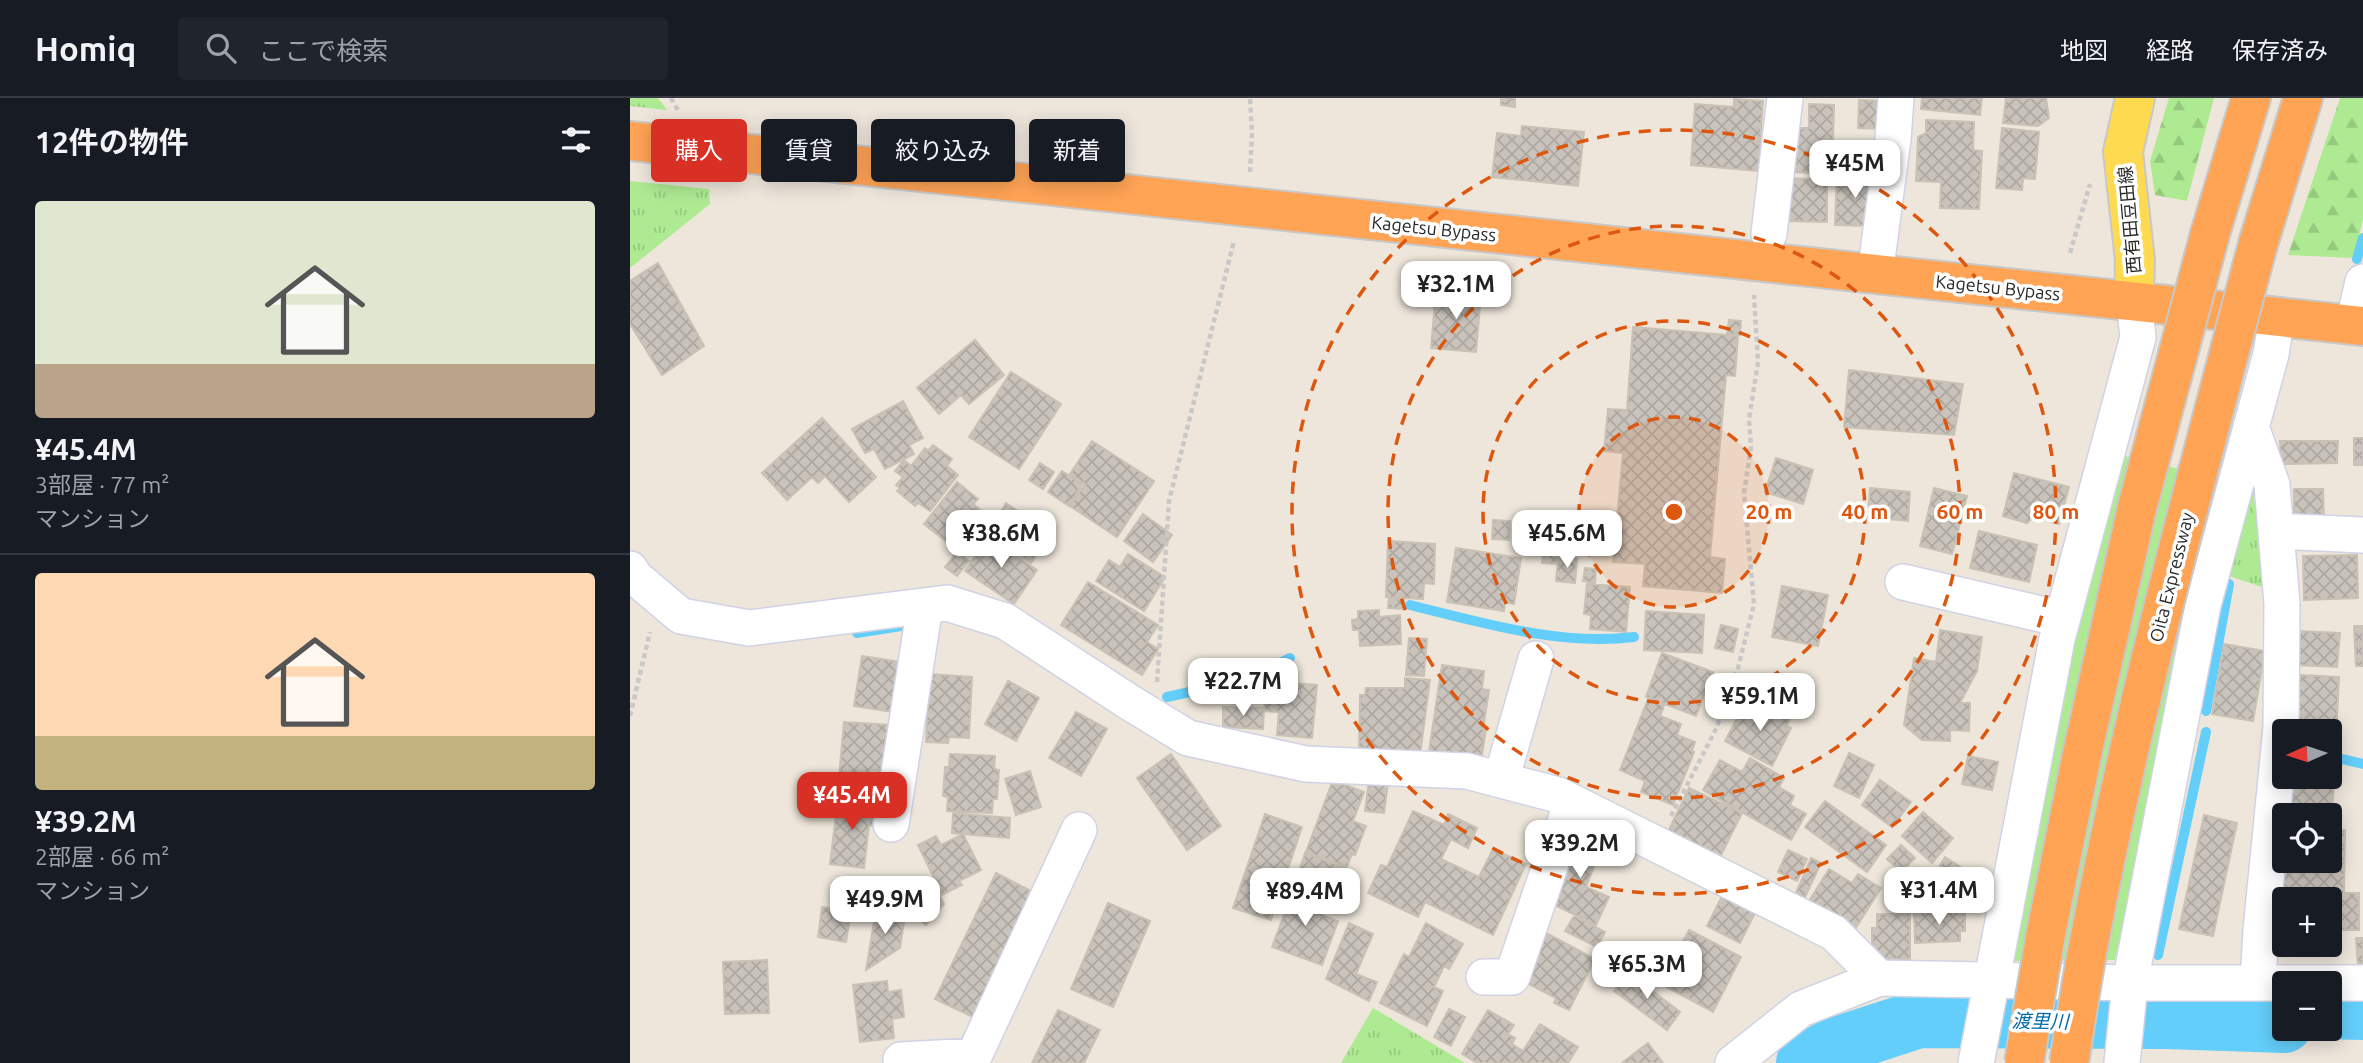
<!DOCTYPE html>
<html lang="ja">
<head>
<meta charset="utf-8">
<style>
	:root { --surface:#171b24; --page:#20242c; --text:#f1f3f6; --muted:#9ea1a6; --line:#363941; --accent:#d93025 }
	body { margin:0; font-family:Ubuntu,"Noto Sans JP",sans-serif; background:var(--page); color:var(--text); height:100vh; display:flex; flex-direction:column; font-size:26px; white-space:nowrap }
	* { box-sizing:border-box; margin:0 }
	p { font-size:23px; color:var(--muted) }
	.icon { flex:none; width:38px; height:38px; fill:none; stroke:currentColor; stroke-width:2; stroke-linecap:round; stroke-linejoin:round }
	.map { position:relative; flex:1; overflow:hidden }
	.panel { display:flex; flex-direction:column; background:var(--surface); width:630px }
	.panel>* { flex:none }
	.hud { position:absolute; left:21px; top:21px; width:665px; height:63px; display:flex; gap:14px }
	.needle { width:46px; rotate:267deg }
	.tools { position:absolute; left:1642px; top:621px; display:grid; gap:14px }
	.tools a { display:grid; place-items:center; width:70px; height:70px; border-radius:7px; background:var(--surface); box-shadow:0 4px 18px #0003; font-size:35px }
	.price { position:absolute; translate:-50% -60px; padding:0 16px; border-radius:14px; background:#fff; color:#222; font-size:23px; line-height:46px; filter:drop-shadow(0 2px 4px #0008) }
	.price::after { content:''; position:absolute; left:50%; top:42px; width:21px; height:16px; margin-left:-10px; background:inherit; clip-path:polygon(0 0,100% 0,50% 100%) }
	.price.on { background:var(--accent); color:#fff }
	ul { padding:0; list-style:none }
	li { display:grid; align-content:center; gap:14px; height:371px; padding:0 35px }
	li+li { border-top:2px solid var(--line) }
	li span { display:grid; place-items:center; height:217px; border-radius:7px; color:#555 }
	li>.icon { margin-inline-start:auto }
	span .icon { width:126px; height:126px; fill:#fffc; stroke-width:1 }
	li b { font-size:30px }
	h2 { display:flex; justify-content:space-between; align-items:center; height:84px; padding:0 35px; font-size:30px }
	.chip { padding:0 24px; border-radius:7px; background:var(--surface); box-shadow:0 4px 18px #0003; font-size:24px; line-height:63px }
	.chip.on { background:var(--accent); color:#fff }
	header { display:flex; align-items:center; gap:42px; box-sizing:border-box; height:98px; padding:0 35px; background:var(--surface); border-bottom:2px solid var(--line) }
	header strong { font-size:33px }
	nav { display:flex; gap:38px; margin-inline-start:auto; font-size:24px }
	.search { width:490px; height:63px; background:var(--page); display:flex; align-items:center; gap:18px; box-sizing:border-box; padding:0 24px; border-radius:7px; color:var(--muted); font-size:26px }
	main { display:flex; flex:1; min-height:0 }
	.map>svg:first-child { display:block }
	.grass { fill:url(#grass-tufts) }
	.forest { fill:url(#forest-firs) }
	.park { fill:#adea92 }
	.water { fill:#64cefa }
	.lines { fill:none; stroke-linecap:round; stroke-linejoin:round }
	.stream { stroke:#64cefa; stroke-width:10 }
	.river { stroke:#64cefa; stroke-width:58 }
	.building { fill:url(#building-cross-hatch); stroke:#c9c2b4; stroke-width:2 }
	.minor-casing { stroke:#d0d3e5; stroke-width:38 }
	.major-casing { stroke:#c8c8c8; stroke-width:42 }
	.highway-casing { stroke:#c8c8c8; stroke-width:42 }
	.path { stroke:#c8c8c8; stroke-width:4.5; stroke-dasharray:5 3.5; stroke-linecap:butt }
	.minor { stroke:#fff; stroke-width:35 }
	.major { stroke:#feda50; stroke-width:38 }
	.highway { stroke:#ffa355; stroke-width:38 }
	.highway-bridge-casing { stroke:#c8c8c8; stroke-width:42; stroke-linecap:butt }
	.highway-bridge { stroke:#ffa355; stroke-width:38 }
	.ring { fill:none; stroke:#de570e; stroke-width:3.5; stroke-dasharray:12 9 }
	.labels { text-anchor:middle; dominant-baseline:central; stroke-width:7; stroke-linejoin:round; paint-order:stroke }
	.street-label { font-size:18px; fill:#2a2a2a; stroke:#fff }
	.water-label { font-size:19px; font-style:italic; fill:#016aa8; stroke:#fff }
	.centre { fill:#de570e; stroke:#fff; stroke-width:3.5 }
	.ring-label { font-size:21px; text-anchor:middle; font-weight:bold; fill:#de570e; stroke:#fff; stroke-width:7; stroke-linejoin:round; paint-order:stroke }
</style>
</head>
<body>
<header>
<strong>Homiq</strong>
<div class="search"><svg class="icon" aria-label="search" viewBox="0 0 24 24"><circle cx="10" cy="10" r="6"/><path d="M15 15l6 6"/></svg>ここで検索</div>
<nav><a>地図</a><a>経路</a><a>保存済み</a></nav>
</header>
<main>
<section class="panel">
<h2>12件の物件<svg class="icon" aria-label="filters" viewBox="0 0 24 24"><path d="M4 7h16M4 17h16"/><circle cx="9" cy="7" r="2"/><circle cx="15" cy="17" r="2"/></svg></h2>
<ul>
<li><span style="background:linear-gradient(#dfe7d0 75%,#b9a48a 0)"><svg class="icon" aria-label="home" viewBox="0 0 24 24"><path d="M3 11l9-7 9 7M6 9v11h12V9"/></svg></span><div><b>¥45.4M</b><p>3部屋 · 77 m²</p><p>マンション</p></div></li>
<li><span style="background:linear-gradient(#ffd9b3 75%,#c2b280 0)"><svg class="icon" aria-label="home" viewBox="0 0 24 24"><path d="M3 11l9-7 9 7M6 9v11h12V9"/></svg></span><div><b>¥39.2M</b><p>2部屋 · 66 m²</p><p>マンション</p></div></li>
</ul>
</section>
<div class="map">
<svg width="1733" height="965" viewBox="0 0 1733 965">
	<defs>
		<pattern id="grass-tufts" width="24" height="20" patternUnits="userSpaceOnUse" patternTransform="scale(1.75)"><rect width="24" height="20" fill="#adea92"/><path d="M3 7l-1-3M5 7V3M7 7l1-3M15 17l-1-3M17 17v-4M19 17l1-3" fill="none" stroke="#95c97e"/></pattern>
		<pattern id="forest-firs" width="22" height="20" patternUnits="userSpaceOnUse" patternTransform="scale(1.75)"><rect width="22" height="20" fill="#adea92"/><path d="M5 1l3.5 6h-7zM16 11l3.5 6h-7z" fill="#95c97e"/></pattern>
		<pattern id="building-cross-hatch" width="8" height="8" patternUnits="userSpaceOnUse" patternTransform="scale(1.75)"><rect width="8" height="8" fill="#c9c3bb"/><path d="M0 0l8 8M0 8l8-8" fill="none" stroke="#ada8a1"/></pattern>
	</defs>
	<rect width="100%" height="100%" fill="#eee6db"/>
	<path class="grass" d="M 0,0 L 28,0 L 37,12 L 0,8 Z
		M 0,83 L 79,91 L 80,106 L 0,170 Z
		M 1623,389 L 1634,395 L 1641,492 L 1599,478 Z
		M 743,910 L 835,965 L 711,965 Z"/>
	<path class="forest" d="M 1539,0 L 1584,0 L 1557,103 L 1525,97 L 1520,63 Z
		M 1710,0 L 1733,0 L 1733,121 L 1724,160 L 1658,157 Z"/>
	<path class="park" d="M 1486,356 L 1588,380 L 1485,862 L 1364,863 Z"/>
	<path class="water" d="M 1522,896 L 1654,897 L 1654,931 L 1699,931 L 1699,897 L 1733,897 L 1733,942 L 1517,937 L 1516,903 Z"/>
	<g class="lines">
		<path class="stream" d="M 1727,161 L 1733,140
			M 780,507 C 853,525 929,548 1004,539
			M 227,535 L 271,528
			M 537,599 L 587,588 L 626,577 L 660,560
			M 1576,613 L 1599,486
			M 1699,658 L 1733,666
			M 1528,857 L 1576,634"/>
		<path class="river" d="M 1175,965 L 1203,949 L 1289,921 L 1536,922 L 1654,926"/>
	</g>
	<path class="building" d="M 871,0 L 885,0 L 885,9 L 871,7 Z
		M 1292,0 L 1352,0 L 1350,17 L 1291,11 Z
		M 1376,0 L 1416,0 L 1419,20 L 1408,28 L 1373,25 Z
		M 1104,1 L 1133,3 L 1128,73 L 1061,67 L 1065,6 L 1104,9 Z
		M 1229,2 L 1254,3 L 1252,31 L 1228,30 Z
		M 1179,6 L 1204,7 L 1202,76 L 1161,74 L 1163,30 L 1179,30 Z
		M 1296,22 L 1344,24 L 1343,52 L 1352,53 L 1349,111 L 1310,110 L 1311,84 L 1286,83 L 1288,39 L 1296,35 Z
		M 892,28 L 954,34 L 948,88 L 862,79 L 867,35 L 891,38 Z
		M 1372,30 L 1409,34 L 1405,81 L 1393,80 L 1392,92 L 1366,90 Z
		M 1207,75 L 1244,76 L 1243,128 L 1205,127 Z
		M 1161,80 L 1197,82 L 1197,124 L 1155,123 Z
		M 28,165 L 74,248 L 32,277 L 0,226 L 0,183 Z
		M 806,193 L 851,196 L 846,254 L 801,250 Z
		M 1099,222 L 1111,223 L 1110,237 L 1097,236 Z
		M 1003,229 L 1108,238 L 1105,278 L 1096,277 L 1080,459 L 1095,461 L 1092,495 L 1013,488 L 1015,466 L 983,464 L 993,355 L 974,353 L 978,311 L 997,312 Z
		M 345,242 L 374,277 L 339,306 L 331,297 L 309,316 L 287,290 Z
		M 1219,272 L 1333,286 L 1324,337 L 1214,329 Z
		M 381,274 L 431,306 L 389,371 L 339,339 Z
		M 273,303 L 293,340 L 279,347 L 284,356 L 255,371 L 244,351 L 235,355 L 222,331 Z
		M 192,320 L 246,379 L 219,404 L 195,378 L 188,385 L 182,379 L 157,402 L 132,375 Z
		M 1724,340 L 1733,340 L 1733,367 L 1724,367 Z
		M 462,343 L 524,383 L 487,439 L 440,408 L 455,386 L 440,376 Z
		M 1650,343 L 1708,343 L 1707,365 L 1651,366 Z
		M 303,347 L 322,361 L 317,368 L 328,377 L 300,413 L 288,405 L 285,408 L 267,393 L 270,390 L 266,387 L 273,379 L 265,373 L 274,362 L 281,368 L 295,350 L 298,353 Z
		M 1146,360 L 1183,372 L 1173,406 L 1135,394 Z
		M 410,365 L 424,374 L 413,391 L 399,382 Z
		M 432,373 L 452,386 L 439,408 L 418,394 Z
		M 1384,375 L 1439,389 L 1429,426 L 1403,419 L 1397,425 L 1373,418 Z
		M 327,384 L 348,401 L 343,406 L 354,415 L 326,451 L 294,426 Z
		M 1240,390 L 1280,394 L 1278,423 L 1238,419 Z
		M 1304,390 L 1337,398 L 1322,456 L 1290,448 Z
		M 1664,391 L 1693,391 L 1694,427 L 1664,427 Z
		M 376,405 L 420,435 L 401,465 L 363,439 L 372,426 L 366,422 Z
		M 513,416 L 542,437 L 523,464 L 494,443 Z
		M 863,422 L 880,423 L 879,442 L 862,441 Z
		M 1349,433 L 1407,447 L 1399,484 L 1340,470 Z
		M 358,439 L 407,472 L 384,506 L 335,473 Z
		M 758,443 L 805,446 L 804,486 L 794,485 L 793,501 L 756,499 Z
		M 914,448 L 928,450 L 926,466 L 912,465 Z
		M 826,450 L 891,460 L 884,506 L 875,504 L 874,513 L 817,504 Z
		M 327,454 L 339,463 L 327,478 L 315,469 Z
		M 498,456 L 535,479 L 514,513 L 466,483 L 479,462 L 490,469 Z
		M 1727,457 L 1728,500 L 1674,502 L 1673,458 Z
		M 928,460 L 947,461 L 945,485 L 926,483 Z
		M 955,470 L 966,471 L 965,485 L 953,483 Z
		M 458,484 L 528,527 L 517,544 L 528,551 L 512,577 L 431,527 Z
		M 957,486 L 1000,489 L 996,534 L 960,531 L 961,517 L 954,516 Z
		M 1152,488 L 1198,497 L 1188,548 L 1142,539 Z
		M 759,500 L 774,501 L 774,511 L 758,510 Z
		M 749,512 L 749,519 L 770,517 L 771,546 L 730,548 L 729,532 L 723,532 L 722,522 L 728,521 L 728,513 Z
		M 1016,513 L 1074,517 L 1072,555 L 1014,552 Z
		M 1091,527 L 1108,531 L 1103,554 L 1085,550 Z
		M 1724,528 L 1733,528 L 1733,568 L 1726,568 Z
		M 1310,532 L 1352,539 L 1347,573 L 1330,605 L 1340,605 L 1339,633 L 1320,632 L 1320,643 L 1292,642 L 1274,627 L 1284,560 L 1306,564 Z
		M 1666,533 L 1710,535 L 1707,569 L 1664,567 Z
		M 779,540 L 797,541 L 794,578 L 776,577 Z
		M 1594,546 L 1635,553 L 1623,623 L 1582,616 Z
		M 1032,555 L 1083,574 L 1066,618 L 1016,599 Z
		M 232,558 L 271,564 L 263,614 L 224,608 Z
		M 812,567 L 854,573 L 852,591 L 859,592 L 853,631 L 856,631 L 852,657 L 843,656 L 842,667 L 798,660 Z
		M 299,576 L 342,579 L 339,640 L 319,639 L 318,645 L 296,644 Z
		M 1670,577 L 1709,579 L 1706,642 L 1699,641 L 1699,634 L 1666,634 Z
		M 775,580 L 800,582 L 790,657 L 729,656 L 730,597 L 735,597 L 736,590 L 775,590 Z
		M 378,583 L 409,600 L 386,643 L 355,626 Z
		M 637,583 L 687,587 L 682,640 L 647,637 L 649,614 L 634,613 Z
		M 1018,601 L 1034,608 L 1030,618 L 1051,626 L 1047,637 L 1065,644 L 1062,653 L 1064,654 L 1043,707 L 1011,694 L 1015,683 L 990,672 Z
		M 1115,605 L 1126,611 L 1129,605 L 1160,621 L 1156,628 L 1161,630 L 1142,668 L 1095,643 Z
		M 593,609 L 634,610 L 633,631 L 593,629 Z
		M 446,614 L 477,631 L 451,678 L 419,660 Z
		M 214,624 L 262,627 L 265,674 L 240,672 L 238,692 L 208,690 Z
		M 1219,655 L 1244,667 L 1229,700 L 1204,688 Z
		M 320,656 L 365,658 L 364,671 L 369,672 L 367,701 L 363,701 L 362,715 L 317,713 L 318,699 L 313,698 L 315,669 L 319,669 Z
		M 541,656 L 591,728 L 557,752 L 507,680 Z
		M 1338,658 L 1368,664 L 1362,692 L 1332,686 Z
		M 1120,660 L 1154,680 L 1149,689 L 1164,698 L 1160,707 L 1176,716 L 1161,742 L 1073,692 L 1090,662 L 1112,674 Z
		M 400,673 L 411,709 L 386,717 L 375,681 Z
		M 1699,674 L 1705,674 L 1701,725 L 1699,725 L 1699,718 L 1654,718 L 1654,679 L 1699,679 Z
		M 703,682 L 734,694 L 723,723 L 736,728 L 725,757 L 722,756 L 717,769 L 676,754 Z
		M 739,682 L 758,685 L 754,715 L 735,713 Z
		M 1250,682 L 1281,704 L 1262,729 L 1232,707 Z
		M 1059,690 L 1112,715 L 1089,761 L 1032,746 Z
		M 208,700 L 245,704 L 243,728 L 239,727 L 234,770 L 200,766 Z
		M 1195,703 L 1256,747 L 1237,774 L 1175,729 Z
		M 783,713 L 814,727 L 818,716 L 847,730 L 838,750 L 821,741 L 811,761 L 849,779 L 863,751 L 896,766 L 863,837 L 795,804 L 788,819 L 738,795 L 751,767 L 757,769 Z
		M 1293,714 L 1323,740 L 1302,765 L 1272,738 Z
		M 323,715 L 380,720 L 379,740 L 322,735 Z
		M 635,716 L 672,729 L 641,822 L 603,810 Z
		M 1574,717 L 1607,725 L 1583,838 L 1549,831 Z
		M 945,732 L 974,743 L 956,789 L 979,799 L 966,827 L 920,805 Z
		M 1651,732 L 1654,763 L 1699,763 L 1699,732 L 1715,732 L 1714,795 L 1729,795 L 1729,832 L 1699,832 L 1699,802 L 1654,802 L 1654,832 L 1651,832 Z
		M 333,736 L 351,772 L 329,783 L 332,787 L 312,797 L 288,747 L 306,738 L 311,747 Z
		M 1271,747 L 1285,760 L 1271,774 L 1257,761 Z
		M 1158,752 L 1177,761 L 1167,783 L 1148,774 Z
		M 675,755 L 717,770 L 711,786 L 670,770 Z
		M 1315,759 L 1340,775 L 1326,796 L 1319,791 L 1304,813 L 1291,804 L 1286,812 L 1268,801 L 1287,770 L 1303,780 Z
		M 1181,760 L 1191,765 L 1175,799 L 1166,795 Z
		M 1199,771 L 1222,785 L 1228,776 L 1251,790 L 1222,836 L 1176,808 Z
		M 366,775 L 405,795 L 345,920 L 305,901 Z
		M 302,783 L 314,806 L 296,827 L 278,812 Z
		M 665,788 L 691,797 L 688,805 L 695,808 L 692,817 L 708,823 L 692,867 L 642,849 Z
		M 1093,796 L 1126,813 L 1110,845 L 1077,828 Z
		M 478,805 L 520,823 L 483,909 L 441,891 Z
		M 192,809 L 221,813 L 216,844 L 188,839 Z
		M 246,812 L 275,817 L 270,850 L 236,872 Z
		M 1335,813 L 1335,833 L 1330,833 L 1330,843 L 1285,845 L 1284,815 Z
		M 1247,816 L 1280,816 L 1280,861 L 1242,861 L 1242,830 L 1247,830 Z
		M 944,818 L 975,834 L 967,849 L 935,833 Z
		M 719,825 L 743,836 L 726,876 L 747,884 L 739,903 L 696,881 Z
		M 796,825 L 833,846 L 819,871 L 814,868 L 804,889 L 813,893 L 797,928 L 750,905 L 774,856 L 779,859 Z
		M 1059,832 L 1111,859 L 1083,914 L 1031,886 Z
		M 916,835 L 965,861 L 939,912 L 924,905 L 926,900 L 891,882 Z
		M 1726,840 L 1733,840 L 1733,869 L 1728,870 Z
		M 137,862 L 139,915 L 95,916 L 93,864 Z
		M 998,874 L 1050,914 L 1037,932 L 984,893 Z
		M 257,883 L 258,894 L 271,892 L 274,919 L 262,921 L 264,940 L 230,944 L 223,887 Z
		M 819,911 L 835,919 L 821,948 L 804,939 Z
		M 428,912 L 470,932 L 454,965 L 402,965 Z
		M 858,912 L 884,927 L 878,936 L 885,940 L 882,946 L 893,953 L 910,926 L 948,949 L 938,965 L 847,965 L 832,956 Z
		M 1018,945 L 1033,965 L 992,965 Z"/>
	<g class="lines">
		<defs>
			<path id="minor" d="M 1139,136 L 1155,0
				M 1245,177 L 1263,41 L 1266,0
				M 1723,227 L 1733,184
				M 1621,329 L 1642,387 L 1652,506 L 1651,630 L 1631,832 L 1628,885
				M 1646,433 L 1733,437
				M 0,471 L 5,479 L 51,518 L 119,530 L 317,505 L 375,523 L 499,604 L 558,640 L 676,666 L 837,673 L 928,697 L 1204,835 L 1249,880
				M 1273,484 L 1432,521
				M 871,682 L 906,561
				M 261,726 L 295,508
				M 854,879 L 882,879 L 942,704
				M 271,965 L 271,962 L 344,958 L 449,732
				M 1103,965 L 1171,911 L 1249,880 L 1500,885 L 1733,885
				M 1346,965 L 1427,541 L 1508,239 L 1504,203
				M 1492,965 L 1500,885 L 1573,507 L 1641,256 L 1647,219"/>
			<path id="major" d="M 1504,203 L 1505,162 L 1493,54 L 1505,0"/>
			<path id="highway" d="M 0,43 L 1733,228
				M 1580,136 L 1621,0
				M 1628,146 L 1673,0"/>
		</defs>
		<use href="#minor" class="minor-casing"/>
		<use href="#major" class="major-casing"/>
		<use href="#highway" class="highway-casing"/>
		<path class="path" d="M 41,0 L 48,12
			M 620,74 L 622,36 L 620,0
			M 1440,155 L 1460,86
			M 527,584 L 539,403 L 604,143
			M 0,618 L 20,534
			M 1041,718 L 1086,631 L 1108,570 L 1124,506 L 1114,395 L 1121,349 L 1119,321 L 1128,264 L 1124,197"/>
		<use href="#minor" class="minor"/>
		<use href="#major" class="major"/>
		<use href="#highway" class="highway"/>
		<defs>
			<path id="highway-bridge" d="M 1394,965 L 1416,835 L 1451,661 L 1507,410 L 1580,136
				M 1439,965 C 1446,922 1452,878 1461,834 C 1505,602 1568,374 1628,146"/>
		</defs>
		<use href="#highway-bridge" class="highway-bridge-casing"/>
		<use href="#highway-bridge" class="highway-bridge"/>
	</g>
	<circle cx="1044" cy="414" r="95" fill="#de570e" fill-opacity=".12"/>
	<g class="ring">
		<circle cx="1044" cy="414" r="95"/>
		<circle cx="1044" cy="414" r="191"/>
		<circle cx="1044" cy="414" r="286"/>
		<circle cx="1044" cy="414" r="382"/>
	</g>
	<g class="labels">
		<g class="street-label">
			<text transform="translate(1499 122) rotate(-95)">西有田豆田線</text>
			<text transform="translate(804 130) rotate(6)">Kagetsu Bypass</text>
			<text transform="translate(1368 189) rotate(6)">Kagetsu Bypass</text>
			<text transform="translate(1541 479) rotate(-76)">Oita Expressway</text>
		</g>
		<g class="water-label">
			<text transform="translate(1410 923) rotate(1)">渡里川</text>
		</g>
	</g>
	<circle cx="1044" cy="414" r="10" class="centre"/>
	<g class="ring-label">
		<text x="1139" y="421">20 m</text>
		<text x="1235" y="421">40 m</text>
		<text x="1330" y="421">60 m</text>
		<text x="1426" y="421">80 m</text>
	</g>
</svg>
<div class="tools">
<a><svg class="needle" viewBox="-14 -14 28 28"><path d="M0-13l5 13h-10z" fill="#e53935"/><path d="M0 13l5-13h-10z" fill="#9ea1a6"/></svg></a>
<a><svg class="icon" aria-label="locate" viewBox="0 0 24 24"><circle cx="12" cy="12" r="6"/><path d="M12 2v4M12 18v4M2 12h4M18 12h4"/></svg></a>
<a>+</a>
<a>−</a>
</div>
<b class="price" style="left:1225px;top:102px">¥45M</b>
<b class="price" style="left:826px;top:223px">¥32.1M</b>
<b class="price" style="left:371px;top:472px">¥38.6M</b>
<b class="price" style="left:937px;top:472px">¥45.6M</b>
<b class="price" style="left:613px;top:620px">¥22.7M</b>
<b class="price" style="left:1130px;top:635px">¥59.1M</b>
<b class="price on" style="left:222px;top:734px">¥45.4M</b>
<b class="price" style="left:950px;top:782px">¥39.2M</b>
<b class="price" style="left:1309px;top:829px">¥31.4M</b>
<b class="price" style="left:675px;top:830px">¥89.4M</b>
<b class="price" style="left:255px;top:838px">¥49.9M</b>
<b class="price" style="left:1017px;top:903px">¥65.3M</b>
<div class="hud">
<a class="chip on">購入</a>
<a class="chip">賃貸</a>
<a class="chip">絞り込み</a>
<a class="chip">新着</a>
</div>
</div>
</main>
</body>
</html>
